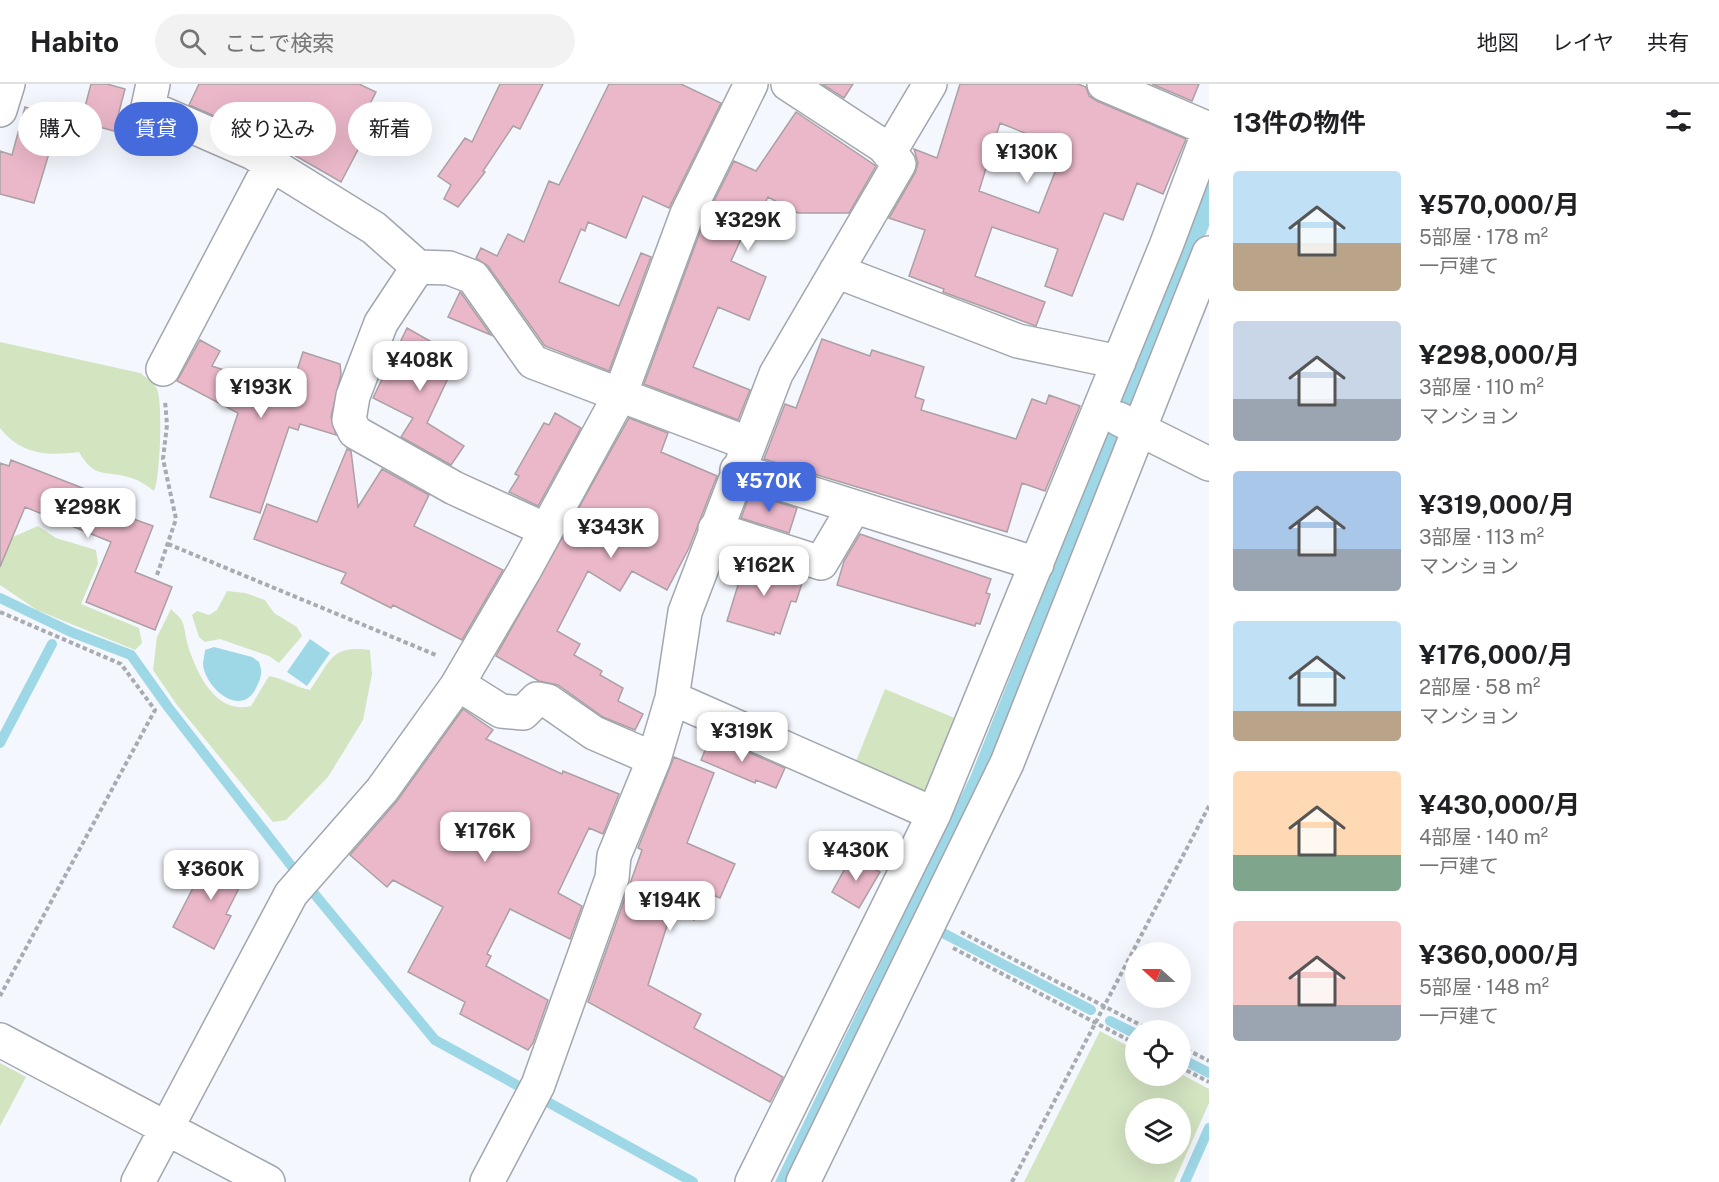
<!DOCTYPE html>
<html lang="ja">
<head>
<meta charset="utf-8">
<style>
	:root { --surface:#fff; --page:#f2f2f2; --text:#202124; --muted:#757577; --line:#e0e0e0; --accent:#446adc }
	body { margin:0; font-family:"Public Sans","Noto Sans JP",sans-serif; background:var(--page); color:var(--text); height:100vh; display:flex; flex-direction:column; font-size:22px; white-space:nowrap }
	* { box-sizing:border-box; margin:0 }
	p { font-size:20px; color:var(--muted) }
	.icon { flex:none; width:33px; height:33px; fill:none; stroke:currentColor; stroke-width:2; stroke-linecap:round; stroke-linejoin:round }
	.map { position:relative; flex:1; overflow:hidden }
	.panel { display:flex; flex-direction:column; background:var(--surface); width:510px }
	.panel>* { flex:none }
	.banner { position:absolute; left:18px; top:18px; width:570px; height:54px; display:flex; gap:12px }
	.needle { width:39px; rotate:291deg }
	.fabs { position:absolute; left:1125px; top:858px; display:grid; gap:12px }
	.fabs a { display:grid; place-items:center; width:66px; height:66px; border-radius:50%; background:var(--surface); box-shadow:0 6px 24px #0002; font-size:30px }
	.price { position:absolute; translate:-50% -51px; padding:0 14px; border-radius:12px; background:#fff; color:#222; font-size:20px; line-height:39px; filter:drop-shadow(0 2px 3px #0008) }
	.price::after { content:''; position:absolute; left:50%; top:36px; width:18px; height:14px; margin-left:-9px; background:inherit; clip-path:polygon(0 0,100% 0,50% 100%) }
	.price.active { background:var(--accent); color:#fff }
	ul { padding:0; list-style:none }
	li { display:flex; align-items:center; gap:18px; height:150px; padding:0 24px }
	li span { display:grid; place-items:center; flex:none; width:168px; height:120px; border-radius:6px; color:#555 }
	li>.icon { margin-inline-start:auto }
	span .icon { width:72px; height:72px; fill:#fffc; stroke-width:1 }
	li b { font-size:26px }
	h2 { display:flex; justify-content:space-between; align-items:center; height:72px; padding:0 24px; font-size:26px }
	.tag { padding:0 21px; border-radius:27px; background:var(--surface); box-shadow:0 6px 24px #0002; font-size:21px; line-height:54px }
	.tag.active { background:var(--accent); color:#fff }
	header { display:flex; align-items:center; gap:36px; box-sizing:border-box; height:84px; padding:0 30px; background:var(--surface); border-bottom:2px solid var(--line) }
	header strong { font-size:28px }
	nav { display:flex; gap:33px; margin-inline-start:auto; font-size:21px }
	.search { width:420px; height:54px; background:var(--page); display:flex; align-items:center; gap:15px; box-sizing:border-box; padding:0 21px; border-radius:33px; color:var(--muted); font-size:22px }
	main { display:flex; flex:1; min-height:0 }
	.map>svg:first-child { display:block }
	.green { fill:#d3e4c1; fill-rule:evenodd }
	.water { fill:#9ed7e6 }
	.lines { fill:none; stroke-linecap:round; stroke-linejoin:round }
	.stream { stroke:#9ed7e6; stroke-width:10 }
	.building { fill:#ebb8ca; stroke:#aba0a4; stroke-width:1.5; fill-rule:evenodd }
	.minor-casing { stroke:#a2a6af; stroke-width:36 }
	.path { stroke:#a8abb0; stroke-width:4; stroke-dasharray:4.5 3; stroke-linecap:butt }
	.minor { stroke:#fff; stroke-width:33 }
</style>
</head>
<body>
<header>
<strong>Habito</strong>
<div class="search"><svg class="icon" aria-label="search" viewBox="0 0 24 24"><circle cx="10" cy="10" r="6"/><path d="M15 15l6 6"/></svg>ここで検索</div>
<nav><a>地図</a><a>レイヤ</a><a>共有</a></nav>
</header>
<main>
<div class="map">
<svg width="1209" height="1098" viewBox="0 0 1209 1098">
	<rect width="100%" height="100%" fill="#f4f7fd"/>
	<path class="green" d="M 0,258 L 140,289 C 145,293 154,299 157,305 C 163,318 160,396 154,407 C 146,401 138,395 128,393 C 103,386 95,395 79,368 C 48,372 21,371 0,344 Z
		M 38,442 L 56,454 L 96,466 L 98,480 L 81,520 L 139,544 L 142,559 L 135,566 L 37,526 L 0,501 L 0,449 L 13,453 Z
		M 227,507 L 245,509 L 265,516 L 274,529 L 297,543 L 302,552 L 279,579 L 269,572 L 220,555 L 205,558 L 199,553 L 192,531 L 197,527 L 209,531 L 217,526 Z
		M 171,525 C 174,528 178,532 181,535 C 185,542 185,551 187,558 C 195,587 215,631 251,622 L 269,592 C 285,595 295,603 310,606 C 331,577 330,561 370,566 L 372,590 L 363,636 L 328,693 L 286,736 L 273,738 L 177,621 L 153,586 L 157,553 Z
		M 885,605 L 957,635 L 922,719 L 852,687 Z
		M 1100,947 L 1135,966 L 1136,992 L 1181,990 L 1209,1005 L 1209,1019 L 1174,1098 L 1024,1098 ZM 1136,1024 L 1180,1024 L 1180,1070 L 1136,1070 Z
		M 0,979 L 26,993 L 0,1042 Z"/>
	<path class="water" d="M 1209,90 L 1209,142 L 1001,675 L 792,1098 L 775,1098 L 971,691 Z
		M 310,555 L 330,569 L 307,602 L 287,588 Z
		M 214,563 L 252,573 L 259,578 C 263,589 261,594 256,604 C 241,635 205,604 203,580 C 203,576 205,570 205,566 Z"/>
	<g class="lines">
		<path class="stream" d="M 0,514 L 71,548 L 131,571 L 168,623 L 293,784 L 435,956 L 693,1098
			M 0,659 L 52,560
			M 943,849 L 1091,926
			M 1110,937 L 1136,950
			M 1180,974 L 1209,989
			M 1185,1098 L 1209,1044"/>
	</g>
	<path class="building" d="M 91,0 L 107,0 L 125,5 L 114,47 L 81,38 Z
		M 199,0 L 359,0 L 376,8 L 353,53 L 362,58 L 341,98 L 261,52 L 189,21 Z
		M 500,0 L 543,0 L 520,45 L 513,42 L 483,87 L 485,88 L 458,123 L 444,115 L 451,101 L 438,92 L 465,54 L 472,58 Z
		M 609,0 L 681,0 L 721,19 L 669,124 L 643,112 L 626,154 L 588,138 L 585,147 L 581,145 L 559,198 L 619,222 L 641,169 L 651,173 L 609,287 L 545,262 L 488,182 L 476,174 L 481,164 L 497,172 L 508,150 L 524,158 L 549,97 L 559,101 Z
		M 822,0 L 853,0 L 844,14 Z
		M 960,0 L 1078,0 L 1086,3 L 1089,12 L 1097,17 L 1186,55 L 1163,110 L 1137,99 L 1123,136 L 1104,129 L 1072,212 L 1045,202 L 1058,165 L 992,143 L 975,192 L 1045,218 L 1036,242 L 943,208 L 944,205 L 909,192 L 925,146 L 889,134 L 915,89 L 918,79 L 914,65 L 937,74 ZM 1000,39 L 1064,65 L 1039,129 L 979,107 Z
		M 1152,0 L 1199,0 L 1192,17 Z
		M 25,23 L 66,35 L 57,68 L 50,66 L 34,119 L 0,110 L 0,67 L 12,71 Z
		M 796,28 L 876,82 L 849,129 L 798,129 L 768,113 L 759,130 L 750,130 L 752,131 L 731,177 L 766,193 L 749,236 L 718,223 L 693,283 L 750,306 L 738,336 L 644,300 L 704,137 L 734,77 L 756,87 Z
		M 460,208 L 461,209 L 491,251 L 448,233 Z
		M 407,244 L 458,273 L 427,339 L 464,362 L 451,381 L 401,353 L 413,334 L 373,314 Z
		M 822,255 L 870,272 L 872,266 L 924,283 L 915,313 L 924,316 L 921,326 L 1016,355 L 1032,315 L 1046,320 L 1049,311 L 1080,322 L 1045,407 L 1022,399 L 1007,448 L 764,375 L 785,320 L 796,324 Z
		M 200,256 L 220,267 L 212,282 L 290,308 L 303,268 L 340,280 L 341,290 L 331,333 L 336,351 L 300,340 L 298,346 L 289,343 L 260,429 L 210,413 L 238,329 L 177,297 Z
		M 555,329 L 581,344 L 538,422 L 509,408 L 519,392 L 515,390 L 544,339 L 549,341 Z
		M 629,334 L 668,349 L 661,368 L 717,392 L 689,464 L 667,506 L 632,487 L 620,507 L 588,487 L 557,547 L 580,560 L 574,571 L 602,587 L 600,591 L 623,604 L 618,617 L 643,630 L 635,646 L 603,633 L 558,601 L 539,597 L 496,572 Z
		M 347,365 L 351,367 L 358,423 L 382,385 L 429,411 L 414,442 L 503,486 L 462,556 L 393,521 L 391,524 L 341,499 L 346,489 L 254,455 L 267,420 L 317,438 Z
		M 11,376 L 118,418 L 114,428 L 153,442 L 135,488 L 172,503 L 155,546 L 86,518 L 111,458 L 25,423 L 0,483 L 0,379 L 9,382 Z
		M 750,410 L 797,424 L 789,449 L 741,434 Z
		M 860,450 L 991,495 L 986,509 L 990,510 L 980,540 L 976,539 L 975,542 L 837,501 L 844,477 Z
		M 746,475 L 804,493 L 796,518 L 791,517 L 780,550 L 775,548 L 774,551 L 727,537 Z
		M 463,625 L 493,646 L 486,655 L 562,690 L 563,687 L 619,710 L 603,750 L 589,744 L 558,809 L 582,822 L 570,855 L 510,825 L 487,870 L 491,872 L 486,882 L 548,916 L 533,959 L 528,966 L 460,930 L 465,918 L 408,888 L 443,823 L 393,796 L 387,803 L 350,771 L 397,717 Z
		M 711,652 L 785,684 L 776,704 L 756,696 L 755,699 L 701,676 Z
		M 674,673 L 714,689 L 687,759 L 735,780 L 720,814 L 706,808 L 694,836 L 672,826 L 648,901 L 701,930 L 694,944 L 783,993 L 770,1018 L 588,918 L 642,766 L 638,764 Z
		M 211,769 L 247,788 L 226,830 L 231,832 L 214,865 L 173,843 Z
		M 852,772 L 880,788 L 859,824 L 832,808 Z"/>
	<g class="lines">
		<defs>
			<path id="minor" d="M 153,0 L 148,23 L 253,69 L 374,144 L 418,183 L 449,184 L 473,193 L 533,278 L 747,359
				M 788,0 L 883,62 L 899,80 L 776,290 L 685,528 L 672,614 L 934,730
				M 1104,0 L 1209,45
				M 0,26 L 8,0
				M 889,69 L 930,0
				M 418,183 L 381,239 L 353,312 L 349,336 L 355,348 L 454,404 L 546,446
				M 836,187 L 1018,257 L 1119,278
				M 163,285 L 271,80
				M 1119,335 L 1209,380
				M 737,386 L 1037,480
				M 715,445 L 821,479 L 854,423
				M 458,600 L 501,627 L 523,629 L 537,615 L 548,617 L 594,649 L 654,675
				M 0,956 L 268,1098
				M 138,1098 L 291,810 L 382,706 L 456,603 L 524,487 L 620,311 L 687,130 L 751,0
				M 487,1098 L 538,1001 L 612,794 L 614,772 L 654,675 L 672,614
				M 752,1098 L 934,730 L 1166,162 L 1209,47
				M 803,1098 L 1007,679 L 1209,169"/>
		</defs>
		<use href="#minor" class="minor-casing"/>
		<path class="path" d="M 168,460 L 436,571
			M 157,491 L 176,435 L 163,375 L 167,341 L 165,316
			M 0,528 L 121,580 L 155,626 L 0,912
			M 961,848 L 1150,946
			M 953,864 L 1136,960
			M 1180,962 L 1209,977
			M 1180,983 L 1209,998
			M 1012,1098 L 1209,722"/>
		<use href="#minor" class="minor"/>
	</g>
</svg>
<div class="fabs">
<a><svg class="needle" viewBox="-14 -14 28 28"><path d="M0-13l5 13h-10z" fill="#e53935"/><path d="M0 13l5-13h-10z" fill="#757577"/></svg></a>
<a><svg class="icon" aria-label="locate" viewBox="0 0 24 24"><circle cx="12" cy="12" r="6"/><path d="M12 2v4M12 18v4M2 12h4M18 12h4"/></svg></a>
<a><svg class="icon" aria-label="layers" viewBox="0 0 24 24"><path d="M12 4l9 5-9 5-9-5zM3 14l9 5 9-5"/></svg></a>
</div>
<b class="price" style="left:1027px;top:100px">¥130K</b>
<b class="price" style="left:748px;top:168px">¥329K</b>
<b class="price" style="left:420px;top:308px">¥408K</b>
<b class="price" style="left:261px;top:335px">¥193K</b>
<b class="price active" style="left:769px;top:429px">¥570K</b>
<b class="price" style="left:88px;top:455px">¥298K</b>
<b class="price" style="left:611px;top:475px">¥343K</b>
<b class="price" style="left:764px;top:513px">¥162K</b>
<b class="price" style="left:742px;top:679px">¥319K</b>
<b class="price" style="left:485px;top:779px">¥176K</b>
<b class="price" style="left:856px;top:798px">¥430K</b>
<b class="price" style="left:211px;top:817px">¥360K</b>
<b class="price" style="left:670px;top:848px">¥194K</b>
<div class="banner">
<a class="tag">購入</a>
<a class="tag active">賃貸</a>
<a class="tag">絞り込み</a>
<a class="tag">新着</a>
</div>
</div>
<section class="panel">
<h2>13件の物件<svg class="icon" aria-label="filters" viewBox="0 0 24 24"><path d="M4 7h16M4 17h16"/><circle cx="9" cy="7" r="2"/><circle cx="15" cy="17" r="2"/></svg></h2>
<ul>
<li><span style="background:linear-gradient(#bfe0f5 60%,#b9a48a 0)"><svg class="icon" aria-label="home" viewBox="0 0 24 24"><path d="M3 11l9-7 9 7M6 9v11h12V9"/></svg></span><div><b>¥570,000/月</b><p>5部屋 · 178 m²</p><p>一戸建て</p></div></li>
<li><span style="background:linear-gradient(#c9d6e8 65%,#9aa5b1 0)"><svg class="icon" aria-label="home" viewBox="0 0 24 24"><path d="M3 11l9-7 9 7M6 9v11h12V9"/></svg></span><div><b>¥298,000/月</b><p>3部屋 · 110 m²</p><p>マンション</p></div></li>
<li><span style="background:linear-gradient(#a9c7e8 65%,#9aa5b1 0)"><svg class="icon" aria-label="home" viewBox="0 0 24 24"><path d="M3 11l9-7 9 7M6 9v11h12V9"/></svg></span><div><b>¥319,000/月</b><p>3部屋 · 113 m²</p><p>マンション</p></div></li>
<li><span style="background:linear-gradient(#bfe0f5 75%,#b9a48a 0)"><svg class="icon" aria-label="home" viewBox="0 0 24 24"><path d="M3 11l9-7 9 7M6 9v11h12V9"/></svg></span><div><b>¥176,000/月</b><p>2部屋 · 58 m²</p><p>マンション</p></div></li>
<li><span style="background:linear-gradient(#ffd9b3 70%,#7fa58c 0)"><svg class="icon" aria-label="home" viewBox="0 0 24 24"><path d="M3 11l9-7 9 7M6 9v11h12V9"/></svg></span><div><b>¥430,000/月</b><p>4部屋 · 140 m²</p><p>一戸建て</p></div></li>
<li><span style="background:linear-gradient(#f6c9c9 70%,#9aa5b1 0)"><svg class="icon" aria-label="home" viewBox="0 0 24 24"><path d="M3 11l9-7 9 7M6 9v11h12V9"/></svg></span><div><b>¥360,000/月</b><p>5部屋 · 148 m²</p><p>一戸建て</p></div></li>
</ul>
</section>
</main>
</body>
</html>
